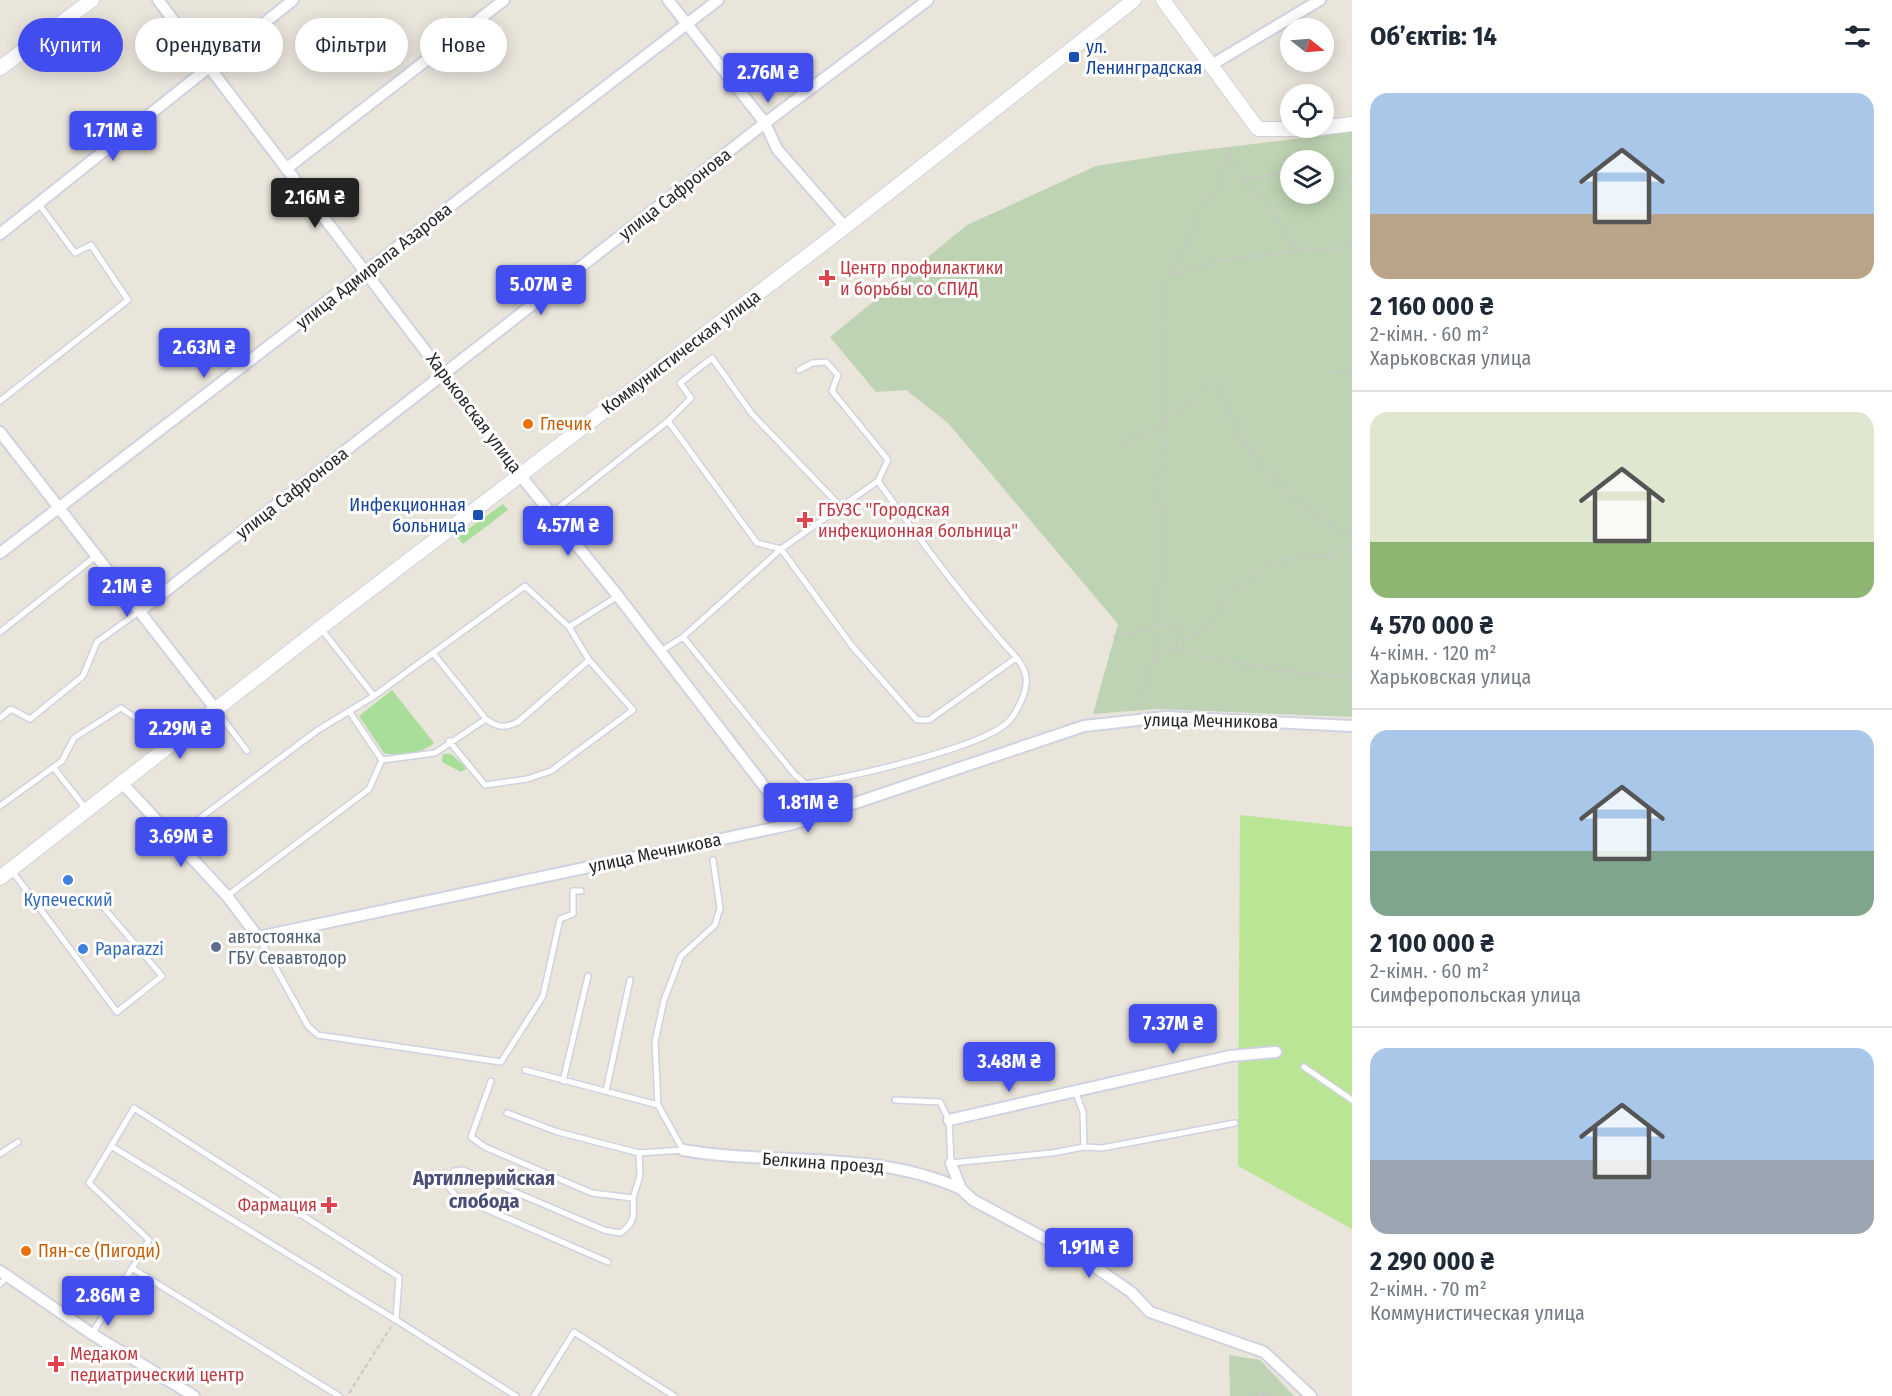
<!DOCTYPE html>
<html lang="uk">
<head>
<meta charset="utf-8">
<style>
	:root { --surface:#fff; --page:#f2f2f3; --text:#1f2937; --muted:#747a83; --line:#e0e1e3; --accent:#424df0 }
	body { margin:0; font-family:"Fira Sans Condensed",sans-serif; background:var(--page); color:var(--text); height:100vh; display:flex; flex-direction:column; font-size:22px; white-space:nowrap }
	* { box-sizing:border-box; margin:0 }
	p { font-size:20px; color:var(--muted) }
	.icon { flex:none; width:33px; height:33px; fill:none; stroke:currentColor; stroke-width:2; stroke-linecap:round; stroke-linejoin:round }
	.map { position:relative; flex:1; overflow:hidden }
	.drawer { display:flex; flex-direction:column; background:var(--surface); width:540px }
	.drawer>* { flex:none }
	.hud { position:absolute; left:18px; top:18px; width:570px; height:54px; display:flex; gap:12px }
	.needle { width:39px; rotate:107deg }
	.buttons { position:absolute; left:1280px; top:18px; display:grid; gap:12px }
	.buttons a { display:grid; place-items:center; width:54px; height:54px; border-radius:50%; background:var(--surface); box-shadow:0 3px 15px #0003; font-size:30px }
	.price { position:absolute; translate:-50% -51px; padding:0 14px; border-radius:6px; background:var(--accent); color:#fff; font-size:20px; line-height:39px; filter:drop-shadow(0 2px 3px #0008) }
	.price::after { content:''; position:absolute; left:50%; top:36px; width:18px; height:14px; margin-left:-9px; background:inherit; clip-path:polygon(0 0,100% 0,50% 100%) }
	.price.selected { background:#222; color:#fff }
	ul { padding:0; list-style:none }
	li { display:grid; align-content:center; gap:12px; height:318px; padding:0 18px }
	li+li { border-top:2px solid var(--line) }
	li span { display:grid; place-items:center; height:186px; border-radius:18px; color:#555 }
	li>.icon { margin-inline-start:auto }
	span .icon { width:108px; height:108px; fill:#fffc; stroke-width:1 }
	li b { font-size:26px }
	h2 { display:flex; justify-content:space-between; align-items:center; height:72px; padding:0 18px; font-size:26px }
	.pill { padding:0 21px; border-radius:27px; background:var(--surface); box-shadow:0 3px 15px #0003; font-size:21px; line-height:54px }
	.pill.selected { background:var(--accent); color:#fff }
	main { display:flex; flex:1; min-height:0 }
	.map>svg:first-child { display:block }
	.green { fill:#a8de99 }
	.cemetery { fill:#bed3b3; fill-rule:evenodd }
	.pitch { fill:#b9e595 }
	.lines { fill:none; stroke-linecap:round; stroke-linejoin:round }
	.service-casing { stroke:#d0d1e1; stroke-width:8 }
	.minor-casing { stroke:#d0d1e1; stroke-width:14 }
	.tertiary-casing { stroke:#d0d1e1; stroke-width:16 }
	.path { stroke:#c7c7c7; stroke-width:2; stroke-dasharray:4.5 3; stroke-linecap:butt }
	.service { stroke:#fff; stroke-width:5 }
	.minor { stroke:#fff; stroke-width:10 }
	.tertiary { stroke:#fff; stroke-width:14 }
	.transit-dot { fill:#1a4fb4; stroke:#fff; stroke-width:2 }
	.health-dot { fill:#e0444e; stroke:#fff; stroke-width:2 }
	.food-dot { fill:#e8710a; stroke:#fff; stroke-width:2 }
	.shop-dot { fill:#3f7fe0; stroke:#fff; stroke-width:2 }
	.service-dot { fill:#5c6f8a; stroke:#fff; stroke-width:2 }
	.labels { text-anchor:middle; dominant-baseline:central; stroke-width:6; stroke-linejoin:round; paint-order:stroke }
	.transit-label { font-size:18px; fill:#164399; stroke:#fff; text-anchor:start }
	.street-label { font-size:18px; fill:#282828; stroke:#fff }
	.health-label { font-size:18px; fill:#be3a42; stroke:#fff; text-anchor:start }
	.food-label { font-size:18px; fill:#c56008; stroke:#fff; text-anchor:start }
	.shop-label { font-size:18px; fill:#366cbe; stroke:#fff }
	.service-label { font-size:18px; fill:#4e5e75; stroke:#fff; text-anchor:start }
	.neighbourhood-label { font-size:20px; font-weight:bold; fill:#4b4e76; stroke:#fff }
</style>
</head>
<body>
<main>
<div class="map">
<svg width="1352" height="1396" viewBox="0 0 1352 1396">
	<rect width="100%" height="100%" fill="#eae5db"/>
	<path class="green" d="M 503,504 L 508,510 L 463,544 L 457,537 Z
		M 392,690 L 434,743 C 424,753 398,757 384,753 L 359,716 Z
		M 443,754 L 451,754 L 467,768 L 461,772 L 442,762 Z"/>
	<path class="cemetery" d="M 1352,132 L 1352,717 L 1156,709 L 1093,714 L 1118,624 L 948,423 L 906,390 L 876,392 L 830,337 L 967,225 L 1096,166 L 1178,153 ZM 1290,160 L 1323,160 L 1323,194 L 1290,194 Z
		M 1229,1355 L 1260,1360 L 1294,1396 L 1230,1396 Z"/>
	<path class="pitch" d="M 1240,815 L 1352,827 L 1352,1229 L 1238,1166 Z"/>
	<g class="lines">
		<defs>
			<path id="service" d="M 799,370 L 812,363 L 826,362 L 838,375 L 832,391 L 888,460 L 878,481
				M 0,401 L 128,300 L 91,245 L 75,253 L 38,203
				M 841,507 L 752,414 L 712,358 L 680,383 L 691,398 L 668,421 L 757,543 L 781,549 L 852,646 L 917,720 L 929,720 L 1016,658
				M 552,513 L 668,421
				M 569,627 L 525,586 L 433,653 L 486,719 C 498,728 505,728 518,722 L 589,660 L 569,627 L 618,596
				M 322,630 L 374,696 L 433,653
				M 0,632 L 96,556
				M 661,651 L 683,637 L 781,549 L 878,481 C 916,535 955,587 998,637 C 1007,648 1025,663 1026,678 C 1028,691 1017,711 1010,720 C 986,748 845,778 806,784 L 795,775 L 683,637
				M 217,711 L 247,751
				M 349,711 L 382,760
				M 0,718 L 11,709 L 30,719 L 83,676 L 97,642 L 140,611
				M 449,741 L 485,785 L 527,779 L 551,771 L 633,710 L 589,660
				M 54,768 L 86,809
				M 0,806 L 62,761 L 74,738 L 121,708 L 171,742
				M 172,839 L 318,730 L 374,696
				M 12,871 L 117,1012 L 162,976 L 99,902
				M 227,896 L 369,789 L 382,760 L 435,753 L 486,719
				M 259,938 L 308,1026 L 318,1035 L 501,1062 L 543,996 L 560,919 L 573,914 L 573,891 L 581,891
				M 1304,1067 L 1352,1100
				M 525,1070 L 658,1105
				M 491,1081 L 471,1137 L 485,1147 L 592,1193 L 633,1198 L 640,1176 L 639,1153
				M 563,1081 L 588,976
				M 606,1091 L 630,980
				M 1075,1091 L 1083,1112 L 1084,1147 L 1102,1148 L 1235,1123
				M 895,1100 L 940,1102 L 949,1120 L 951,1163 L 1052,1153 L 1084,1147
				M 507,1113 L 558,1132 L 639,1153 L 683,1150 L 658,1105 L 655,1042 L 664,1000 L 681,956 L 715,925 L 720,908 L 713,860
				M 111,1146 L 396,1320 L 399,1277 L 134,1108 L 89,1183 L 149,1240 L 132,1268
				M 0,1154 L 18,1142
				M 608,1262 L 456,1196 L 448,1186 L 454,1171 L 463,1170 L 604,1230 L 620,1233 C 635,1224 634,1214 633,1198
				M 0,1284 L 7,1277
				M 396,1320 L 516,1396
				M 92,1334 L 132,1268 L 339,1396
				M 534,1396 L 574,1332 L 674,1396"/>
			<path id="minor" d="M 158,0 L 520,475 L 618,596 L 793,824
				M 668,0 L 765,123 L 777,149 L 845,227
				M 1213,64 L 1320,0
				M 286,169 L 504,0
				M 0,234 L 293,0
				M 0,432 L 217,711
				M 0,553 L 718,0
				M 140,611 L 765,123 L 928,0
				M 123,784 L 227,896 L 258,937 L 793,824 L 1084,726 L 1166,717 L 1352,726
				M 949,1120 L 1230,1056 L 1276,1052
				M 683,1150 C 774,1166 874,1149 961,1189
				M 951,1163 L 961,1189 L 973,1200 L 1085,1260 L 1131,1292 L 1150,1312 L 1264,1352 L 1311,1396
				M 0,1271 L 92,1334 L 194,1396"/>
			<path id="tertiary" d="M 1163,0 L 1258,129 L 1312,129 L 1352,124
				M 0,68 L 92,0
				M 0,878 L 320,628 L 845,227 L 1134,0"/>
		</defs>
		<use href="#service" class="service-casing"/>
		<use href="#minor" class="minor-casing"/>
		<use href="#tertiary" class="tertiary-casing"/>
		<path class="path" d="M 1230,157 L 1241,180 L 1264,199 L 1280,223 L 1285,238 L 1300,251 L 1352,247
			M 1323,174 L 1352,185
			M 1241,180 L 1290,171
			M 1171,276 L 1221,260 L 1300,251
			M 1334,372 L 1352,374
			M 1118,447 L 1160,425 L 1218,379 C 1224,395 1228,416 1237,431 C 1259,469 1311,519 1352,536
			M 1113,637 L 1176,624 L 1179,631 L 1176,649 L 1214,619 L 1220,603 L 1233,589 L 1272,564 L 1307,555 L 1329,557 L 1352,546
			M 1155,660 L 1176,649 L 1228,662 L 1284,671 L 1352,677
			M 1139,708 L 1148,673 L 1155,660 L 1159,637 L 1156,616 L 1162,572 L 1160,504 L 1157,482 L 1166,447 L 1160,425 L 1167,405 L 1161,295 L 1186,248 L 1200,211 L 1218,186 L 1230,157 L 1230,147
			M 349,1393 L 391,1327
			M 1254,1396 L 1268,1392 L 1271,1396"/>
		<use href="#service" class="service"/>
		<use href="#minor" class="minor"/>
		<use href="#tertiary" class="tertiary"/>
	</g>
	<g class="transit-dot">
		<rect x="1068" y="51" width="12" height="12" rx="3"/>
		<rect x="472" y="509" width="12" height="12" rx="3"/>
	</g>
	<g class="health-dot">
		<path d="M824 269h6v6h6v6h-6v6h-6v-6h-6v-6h6z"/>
		<path d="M802 511h6v6h6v6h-6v6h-6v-6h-6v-6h6z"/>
		<path d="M326 1196h6v6h6v6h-6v6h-6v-6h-6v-6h6z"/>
		<path d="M53 1355h6v6h6v6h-6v6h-6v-6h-6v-6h6z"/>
	</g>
	<g class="food-dot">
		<circle cx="528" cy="424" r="6"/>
		<circle cx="26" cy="1251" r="6"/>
	</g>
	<g class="shop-dot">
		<circle cx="68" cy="880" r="6"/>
		<circle cx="83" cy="949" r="6"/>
	</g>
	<circle class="service-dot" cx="216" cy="947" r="6"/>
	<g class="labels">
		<g class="transit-label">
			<text x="1086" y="47">ул.<tspan x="1086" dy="21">Ленинградская</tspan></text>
			<text x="466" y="505" text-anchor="end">Инфекционная<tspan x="466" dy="21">больница</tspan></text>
		</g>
		<g class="street-label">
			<text transform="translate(675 194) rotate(-38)">улица Сафронова</text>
			<text transform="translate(374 266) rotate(-38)">улица Адмирала Азарова</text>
			<text transform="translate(681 352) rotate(-37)">Коммунистическая улица</text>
			<text transform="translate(474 413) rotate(53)">Харьковская улица</text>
			<text transform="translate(292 493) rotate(-38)">улица Сафронова</text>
			<text transform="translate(1211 721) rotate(1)">улица Мечникова</text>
			<text transform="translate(655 853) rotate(-12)">улица Мечникова</text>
			<text transform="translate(823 1163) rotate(4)">Белкина проезд</text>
		</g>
		<g class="health-label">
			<text x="840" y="268">Центр профилактики<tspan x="840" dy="21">и борьбы со СПИД</tspan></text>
			<text x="818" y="510">ГБУЗС "Городская<tspan x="818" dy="21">инфекционная больница"</tspan></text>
			<text x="317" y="1205" text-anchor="end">Фармация</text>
			<text x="70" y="1354">Медаком<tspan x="70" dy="21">педиатрический центр</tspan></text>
		</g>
		<g class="food-label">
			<text x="540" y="424">Глечик</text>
			<text x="38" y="1251">Пян-се (Пигоди)</text>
		</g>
		<g class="shop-label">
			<text x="68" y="900">Купеческий</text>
			<text x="95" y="949" text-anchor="start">Paparazzi</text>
		</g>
		<g class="service-label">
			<text x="228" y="937">автостоянка<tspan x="228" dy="21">ГБУ Севавтодор</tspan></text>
		</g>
		<g class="neighbourhood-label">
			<text x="484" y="1178">Артиллерийская<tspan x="484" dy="23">слобода</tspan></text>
		</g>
	</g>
</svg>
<div class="buttons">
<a><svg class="needle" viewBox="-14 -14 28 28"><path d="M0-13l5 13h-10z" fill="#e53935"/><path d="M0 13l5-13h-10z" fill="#747a83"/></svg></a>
<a><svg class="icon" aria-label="locate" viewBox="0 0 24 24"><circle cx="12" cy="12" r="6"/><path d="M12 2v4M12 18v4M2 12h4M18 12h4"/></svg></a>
<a><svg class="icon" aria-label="layers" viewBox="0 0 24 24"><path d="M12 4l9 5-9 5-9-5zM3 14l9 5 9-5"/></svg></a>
</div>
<b class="price" style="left:768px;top:104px">2.76M ₴</b>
<b class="price" style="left:113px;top:162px">1.71M ₴</b>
<b class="price selected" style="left:315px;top:229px">2.16M ₴</b>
<b class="price" style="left:541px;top:316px">5.07M ₴</b>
<b class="price" style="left:204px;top:379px">2.63M ₴</b>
<b class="price" style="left:568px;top:557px">4.57M ₴</b>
<b class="price" style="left:127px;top:618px">2.1M ₴</b>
<b class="price" style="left:180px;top:760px">2.29M ₴</b>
<b class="price" style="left:808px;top:834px">1.81M ₴</b>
<b class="price" style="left:181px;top:868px">3.69M ₴</b>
<b class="price" style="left:1173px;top:1055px">7.37M ₴</b>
<b class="price" style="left:1009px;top:1093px">3.48M ₴</b>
<b class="price" style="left:1089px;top:1279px">1.91M ₴</b>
<b class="price" style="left:108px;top:1327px">2.86M ₴</b>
<div class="hud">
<a class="pill selected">Купити</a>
<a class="pill">Орендувати</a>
<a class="pill">Фільтри</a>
<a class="pill">Нове</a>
</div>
</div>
<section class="drawer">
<h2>Об’єктів: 14<svg class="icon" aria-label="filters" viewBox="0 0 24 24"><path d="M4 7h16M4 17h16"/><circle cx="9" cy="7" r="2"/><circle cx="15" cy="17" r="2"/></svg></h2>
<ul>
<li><span style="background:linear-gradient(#a9c7e8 65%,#b9a48a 0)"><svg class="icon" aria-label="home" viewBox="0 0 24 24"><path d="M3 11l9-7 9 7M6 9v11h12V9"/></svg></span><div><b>2 160 000 ₴</b><p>2-кімн. · 60 m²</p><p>Харьковская улица</p></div></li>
<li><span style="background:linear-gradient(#dfe7d0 70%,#8fb573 0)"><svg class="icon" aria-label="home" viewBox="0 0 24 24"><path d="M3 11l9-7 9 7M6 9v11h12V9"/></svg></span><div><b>4 570 000 ₴</b><p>4-кімн. · 120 m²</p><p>Харьковская улица</p></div></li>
<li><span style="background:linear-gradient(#a9c7e8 65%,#7fa58c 0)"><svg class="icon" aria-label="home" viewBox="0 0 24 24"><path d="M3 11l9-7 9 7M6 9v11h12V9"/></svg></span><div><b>2 100 000 ₴</b><p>2-кімн. · 60 m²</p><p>Симферопольская улица</p></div></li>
<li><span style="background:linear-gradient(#a9c7e8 60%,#9aa5b1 0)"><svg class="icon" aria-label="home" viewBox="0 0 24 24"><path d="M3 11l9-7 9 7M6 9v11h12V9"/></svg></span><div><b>2 290 000 ₴</b><p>2-кімн. · 70 m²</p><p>Коммунистическая улица</p></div></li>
</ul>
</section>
</main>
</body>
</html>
